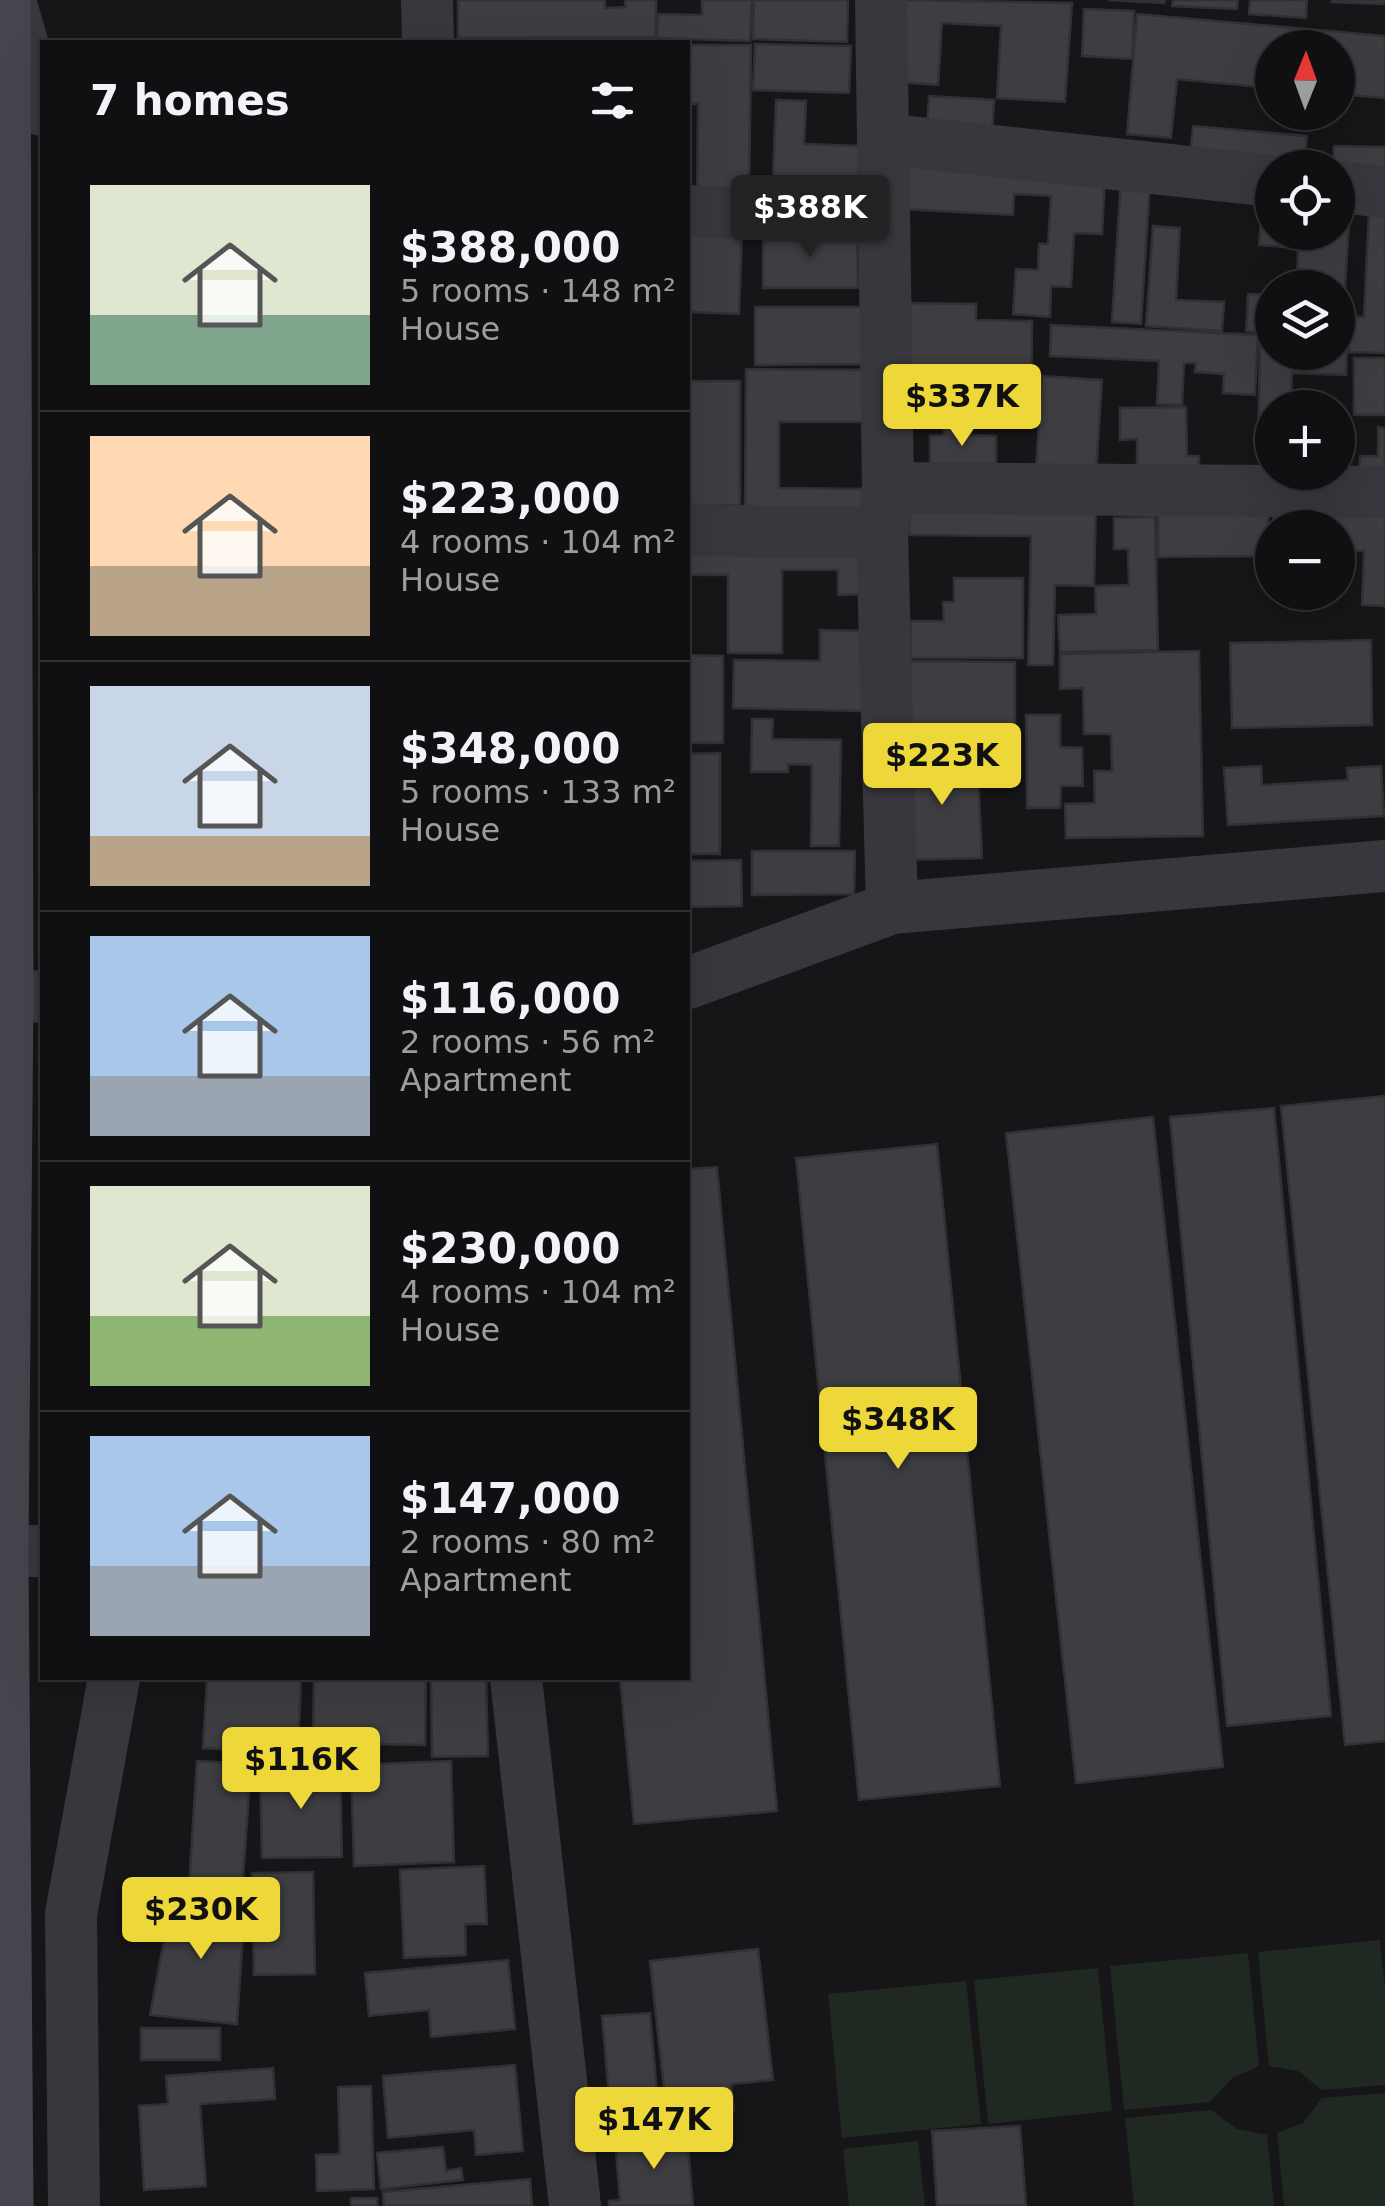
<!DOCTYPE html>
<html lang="en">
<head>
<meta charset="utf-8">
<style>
	:root { --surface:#101012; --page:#1e1e20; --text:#f1f3f6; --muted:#9c9d9f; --line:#303032; --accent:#eed738 }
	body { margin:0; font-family:"DejaVu Sans",sans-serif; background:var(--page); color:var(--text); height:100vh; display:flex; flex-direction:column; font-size:38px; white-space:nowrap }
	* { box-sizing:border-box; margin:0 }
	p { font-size:32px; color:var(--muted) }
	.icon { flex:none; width:55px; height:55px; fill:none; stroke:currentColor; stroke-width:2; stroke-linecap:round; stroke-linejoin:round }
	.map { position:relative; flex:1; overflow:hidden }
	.details { position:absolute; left:40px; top:40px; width:650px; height:1640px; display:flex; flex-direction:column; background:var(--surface); border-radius:0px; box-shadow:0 10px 40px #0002,0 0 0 2px var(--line) }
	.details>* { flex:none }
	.needle { width:65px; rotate:1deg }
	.tools { position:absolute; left:1255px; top:30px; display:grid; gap:20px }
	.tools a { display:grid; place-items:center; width:100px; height:100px; border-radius:50%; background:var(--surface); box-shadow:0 10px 40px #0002,0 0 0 2px var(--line); font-size:50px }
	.price { position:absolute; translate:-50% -85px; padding:0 22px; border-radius:10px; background:var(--accent); color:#111; font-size:32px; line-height:65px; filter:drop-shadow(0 2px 5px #0008) }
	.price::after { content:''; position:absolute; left:50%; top:60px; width:30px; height:22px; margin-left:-15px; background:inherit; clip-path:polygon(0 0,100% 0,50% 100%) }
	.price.on { background:#222; color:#fff }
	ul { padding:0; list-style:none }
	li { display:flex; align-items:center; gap:30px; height:250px; padding:0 50px }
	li+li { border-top:2px solid var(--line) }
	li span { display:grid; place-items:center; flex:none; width:280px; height:200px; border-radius:0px; color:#555 }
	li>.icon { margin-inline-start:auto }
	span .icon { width:120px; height:120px; fill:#fffc; stroke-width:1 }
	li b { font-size:42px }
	h2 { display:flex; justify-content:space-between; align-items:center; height:120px; padding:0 50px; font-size:42px }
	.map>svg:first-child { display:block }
	.green { fill:#202822 }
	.building { fill:#3e3e42; stroke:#313034; stroke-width:2.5 }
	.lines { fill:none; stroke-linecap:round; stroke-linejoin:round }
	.street { stroke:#37373d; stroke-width:52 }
	.secondary { stroke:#45454d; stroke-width:55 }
</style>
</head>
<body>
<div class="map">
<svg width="1385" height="2206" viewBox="0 0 1385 2206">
	<rect width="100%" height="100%" fill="#161618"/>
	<path class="green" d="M 1380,1940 L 1385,1988 L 1385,2085 L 1322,2090 L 1298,2071 L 1269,2066 L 1258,1952 Z
		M 1248,1953 L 1259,2066 L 1232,2078 L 1210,2102 L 1124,2110 L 1110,1966 Z
		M 1098,1968 L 1112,2111 L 988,2124 L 974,1980 Z
		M 966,1981 L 981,2124 L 842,2138 L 828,1994 Z
		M 1385,2093 L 1385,2206 L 1284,2206 L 1277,2133 L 1303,2123 L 1322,2098 Z
		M 1211,2110 L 1237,2129 L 1267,2135 L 1274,2206 L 1134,2206 L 1125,2118 Z
		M 918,2141 L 925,2206 L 849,2206 L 843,2149 Z"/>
	<path class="building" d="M 458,0 L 605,0 L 605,8 L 625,7 L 625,0 L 656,0 L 656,37 L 458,38 Z
		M 702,0 L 752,0 L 750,41 L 657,38 L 658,14 L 702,15 Z
		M 754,0 L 848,0 L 847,42 L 753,39 Z
		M 903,0 L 1072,3 L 1065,102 L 997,98 L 1001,26 L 942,23 L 938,85 L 898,82 Z
		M 1108,0 L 1165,0 L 1164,3 Z
		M 1173,0 L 1238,0 L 1237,9 L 1172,6 Z
		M 1250,0 L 1307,0 L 1306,18 L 1249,14 Z
		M 1332,0 L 1385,0 L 1385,4 L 1332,2 Z
		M 1084,9 L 1134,11 L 1132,59 L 1082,56 Z
		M 1137,14 L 1385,36 L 1385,98 L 1338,94 L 1338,48 L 1272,48 L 1272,88 L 1177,79 L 1171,138 L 1127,134 Z
		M 456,40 L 612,41 L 612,42 L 456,42 Z
		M 755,44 L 851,46 L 849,93 L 753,90 Z
		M 688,45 L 751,45 L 749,199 L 697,198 L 698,104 L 688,104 Z
		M 929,96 L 994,100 L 992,134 L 927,131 Z
		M 776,100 L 806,101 L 804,144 L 860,146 L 857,207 L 772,203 Z
		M 1193,126 L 1307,136 L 1304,168 L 1190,158 Z
		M 1334,146 L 1385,147 L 1385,180 L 1333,168 Z
		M 902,156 L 1105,177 L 1102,234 L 1074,233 L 1071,287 L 1051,286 L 1050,317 L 1013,314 L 1016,269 L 1038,270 L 1039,244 L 1048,244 L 1051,196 L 1014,194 L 1013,215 L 903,209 Z
		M 1121,179 L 1150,181 L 1141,324 L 1112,322 Z
		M 1369,208 L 1385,208 L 1385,353 L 1349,352 L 1351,317 L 1364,317 Z
		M 1261,218 L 1272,218 L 1272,232 L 1338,232 L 1338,222 L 1349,222 L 1342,336 L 1338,336 L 1338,288 L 1297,288 L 1298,248 L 1259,245 Z
		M 1153,226 L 1180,228 L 1176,300 L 1224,302 L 1222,331 L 1146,326 Z
		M 688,229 L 742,231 L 739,314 L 688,312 Z
		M 763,231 L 857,231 L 858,288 L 763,288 Z
		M 1248,294 L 1272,295 L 1272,333 L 1246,331 Z
		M 907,303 L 976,304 L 976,320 L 1032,321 L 1031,414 L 962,413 L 962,379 L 952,379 L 951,401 L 905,400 Z
		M 755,307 L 865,307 L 865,364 L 755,365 Z
		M 1051,325 L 1258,335 L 1255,395 L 1223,393 L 1224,374 L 1195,372 L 1196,363 L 1184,363 L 1182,405 L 1157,404 L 1159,361 L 1050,356 Z
		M 1260,339 L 1272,340 L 1272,352 L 1338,352 L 1338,341 L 1347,341 L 1346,375 L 1292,373 L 1291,408 L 1272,408 L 1272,451 L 1258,451 Z
		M 1354,358 L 1385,358 L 1385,415 L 1354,415 Z
		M 746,369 L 866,370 L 866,422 L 779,422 L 779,488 L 864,489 L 864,516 L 745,515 Z
		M 1042,376 L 1102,380 L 1096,473 L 1036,469 Z
		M 688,381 L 740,381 L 740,505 L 688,505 Z
		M 1186,407 L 1187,456 L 1199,456 L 1199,475 L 1137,476 L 1137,439 L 1120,440 L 1120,408 Z
		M 944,423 L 971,423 L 971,435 L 996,436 L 996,469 L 930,468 L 930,436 L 944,435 Z
		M 1378,427 L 1385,428 L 1385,484 L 1359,484 L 1360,456 L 1378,456 Z
		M 910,499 L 1096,502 L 1094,586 L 1055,585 L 1053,665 L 1028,665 L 1031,536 L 909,535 Z
		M 1158,500 L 1268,500 L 1269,556 L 1158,557 Z
		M 1274,501 L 1385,504 L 1385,606 L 1362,605 L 1364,551 L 1338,551 L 1338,528 L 1273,528 Z
		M 1155,517 L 1158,650 L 1060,652 L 1058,615 L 1096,614 L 1095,586 L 1129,585 L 1128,549 L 1114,549 L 1114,518 Z
		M 688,544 L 867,544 L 867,594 L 838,595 L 838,570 L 782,570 L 782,653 L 728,653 L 728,575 L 688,575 Z
		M 954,578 L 1023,578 L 1023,658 L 911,658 L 911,621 L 944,621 L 943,602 L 954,602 Z
		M 820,630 L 864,631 L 863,711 L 733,708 L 734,660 L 820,661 Z
		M 1371,640 L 1372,725 L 1232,728 L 1230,643 Z
		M 1199,651 L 1203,836 L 1066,838 L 1065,804 L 1095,803 L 1094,771 L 1112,771 L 1111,734 L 1084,734 L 1083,688 L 1060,689 L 1060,654 Z
		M 688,655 L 723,656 L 723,743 L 688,743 Z
		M 906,661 L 1015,662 L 1015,730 L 905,730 Z
		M 1026,715 L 1060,715 L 1060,747 L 1082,748 L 1083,786 L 1061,786 L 1060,808 L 1027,808 Z
		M 752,719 L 773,719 L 772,739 L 841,740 L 839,846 L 811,846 L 812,765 L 788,764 L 788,772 L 751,772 Z
		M 720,753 L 720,854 L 688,854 L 688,754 Z
		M 977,756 L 982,858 L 906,860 L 902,758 Z
		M 1261,766 L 1262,785 L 1348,780 L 1347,768 L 1381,766 L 1384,816 L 1228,825 L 1224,768 Z
		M 752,851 L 855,851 L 854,894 L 752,895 Z
		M 741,860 L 742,906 L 688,907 L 688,861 Z
		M 1385,1096 L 1385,1741 L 1345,1745 L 1281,1106 Z
		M 1274,1108 L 1331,1716 L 1227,1726 L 1170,1117 Z
		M 1153,1117 L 1223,1767 L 1076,1783 L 1006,1133 Z
		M 937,1144 L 1000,1786 L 859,1800 L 796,1158 Z
		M 717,1167 L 777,1811 L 634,1824 L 620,1678 L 688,1678 L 688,1169 Z
		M 207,1678 L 301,1678 L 299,1730 L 252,1729 L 251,1751 L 203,1748 Z
		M 314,1678 L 426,1678 L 425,1745 L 313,1743 Z
		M 431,1678 L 486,1678 L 488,1756 L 432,1757 Z
		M 197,1761 L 251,1764 L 242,1892 L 189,1887 Z
		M 451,1761 L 454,1862 L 354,1866 L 351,1765 Z
		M 340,1766 L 342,1857 L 262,1858 L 260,1767 Z
		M 484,1866 L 487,1924 L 465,1924 L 466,1955 L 404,1958 L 400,1870 Z
		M 313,1872 L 315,1974 L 254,1975 L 252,1873 Z
		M 172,1898 L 245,1903 L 237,2024 L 150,2015 Z
		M 758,1949 L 773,2080 L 731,2084 L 734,2110 L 667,2116 L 650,1961 Z
		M 508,1960 L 515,2029 L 431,2037 L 429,2010 L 369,2016 L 365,1973 Z
		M 650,2013 L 660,2127 L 612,2131 L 602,2016 Z
		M 141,2028 L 220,2028 L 220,2060 L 141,2060 Z
		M 515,2065 L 523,2151 L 476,2155 L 474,2130 L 388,2138 L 383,2076 Z
		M 273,2068 L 275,2099 L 200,2104 L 206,2186 L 144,2190 L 139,2106 L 168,2104 L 166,2076 Z
		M 371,2086 L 374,2189 L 317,2191 L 316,2155 L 340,2154 L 338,2087 Z
		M 1020,2126 L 1026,2206 L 937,2206 L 932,2131 Z
		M 687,2134 L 693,2206 L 609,2206 L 609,2201 L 620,2200 L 615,2140 Z
		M 443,2147 L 446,2171 L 461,2168 L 463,2180 L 381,2189 L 377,2153 Z
		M 530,2179 L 532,2206 L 384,2206 L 383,2192 Z
		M 351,2198 L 377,2198 L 377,2206 L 351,2206 Z"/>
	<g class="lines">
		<path class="street" d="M 427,0 L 428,42
			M 881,0 L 888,488 L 882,533 L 892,908
			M 10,1 L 42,110
			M 883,139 L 1272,181
			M 1338,187 L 1385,192
			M 688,211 L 882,220
			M 888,488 L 1385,492
			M 688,530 L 882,533
			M 688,983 L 892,908 L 1385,866
			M 6,994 L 42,997
			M 1,1551 L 42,1551
			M 516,1678 L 575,2206
			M 74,2206 L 71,1914 L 114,1678"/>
		<path class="secondary" d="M 3,0 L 6,994 L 1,1551 L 6,2206"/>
	</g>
</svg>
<div class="tools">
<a><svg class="needle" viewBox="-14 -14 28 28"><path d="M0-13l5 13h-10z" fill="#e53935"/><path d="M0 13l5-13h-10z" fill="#9c9d9f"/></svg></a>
<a><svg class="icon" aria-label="locate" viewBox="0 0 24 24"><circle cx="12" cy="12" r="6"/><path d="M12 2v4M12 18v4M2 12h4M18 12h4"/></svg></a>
<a><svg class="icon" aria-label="layers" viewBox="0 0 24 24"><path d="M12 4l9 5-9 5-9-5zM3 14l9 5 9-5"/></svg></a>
<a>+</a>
<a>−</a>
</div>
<b class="price on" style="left:810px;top:260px">$388K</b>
<b class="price" style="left:962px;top:449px">$337K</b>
<b class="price" style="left:942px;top:808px">$223K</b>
<b class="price" style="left:898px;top:1472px">$348K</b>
<b class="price" style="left:301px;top:1812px">$116K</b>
<b class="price" style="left:201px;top:1962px">$230K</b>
<b class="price" style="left:654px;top:2172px">$147K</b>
<section class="details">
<h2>7 homes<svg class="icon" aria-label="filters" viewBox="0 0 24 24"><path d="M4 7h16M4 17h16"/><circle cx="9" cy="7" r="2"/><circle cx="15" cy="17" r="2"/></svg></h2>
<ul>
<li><span style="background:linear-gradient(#dfe7d0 65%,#7fa58c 0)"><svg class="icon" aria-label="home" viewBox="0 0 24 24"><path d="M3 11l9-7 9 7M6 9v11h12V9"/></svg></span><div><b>$388,000</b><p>5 rooms · 148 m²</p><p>House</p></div></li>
<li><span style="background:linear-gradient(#ffd9b3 65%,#b9a48a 0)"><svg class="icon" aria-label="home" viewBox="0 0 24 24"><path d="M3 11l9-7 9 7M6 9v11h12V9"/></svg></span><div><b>$223,000</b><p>4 rooms · 104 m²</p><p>House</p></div></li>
<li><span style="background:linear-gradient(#c9d6e8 75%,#b9a48a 0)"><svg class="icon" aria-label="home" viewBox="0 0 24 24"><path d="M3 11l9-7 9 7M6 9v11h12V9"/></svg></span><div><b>$348,000</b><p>5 rooms · 133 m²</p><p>House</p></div></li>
<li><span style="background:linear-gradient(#a9c7e8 70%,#9aa5b1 0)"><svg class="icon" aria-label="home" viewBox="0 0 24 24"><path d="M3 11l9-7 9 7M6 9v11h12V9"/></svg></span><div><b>$116,000</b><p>2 rooms · 56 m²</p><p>Apartment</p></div></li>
<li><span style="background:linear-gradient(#dfe7d0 65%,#8fb573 0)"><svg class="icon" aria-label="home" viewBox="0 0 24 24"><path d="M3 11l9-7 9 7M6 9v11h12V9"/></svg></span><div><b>$230,000</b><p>4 rooms · 104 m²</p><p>House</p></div></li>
<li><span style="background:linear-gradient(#a9c7e8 65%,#9aa5b1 0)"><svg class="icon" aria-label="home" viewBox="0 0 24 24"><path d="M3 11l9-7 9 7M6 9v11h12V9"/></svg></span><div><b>$147,000</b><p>2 rooms · 80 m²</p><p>Apartment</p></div></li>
</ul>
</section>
</div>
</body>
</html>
